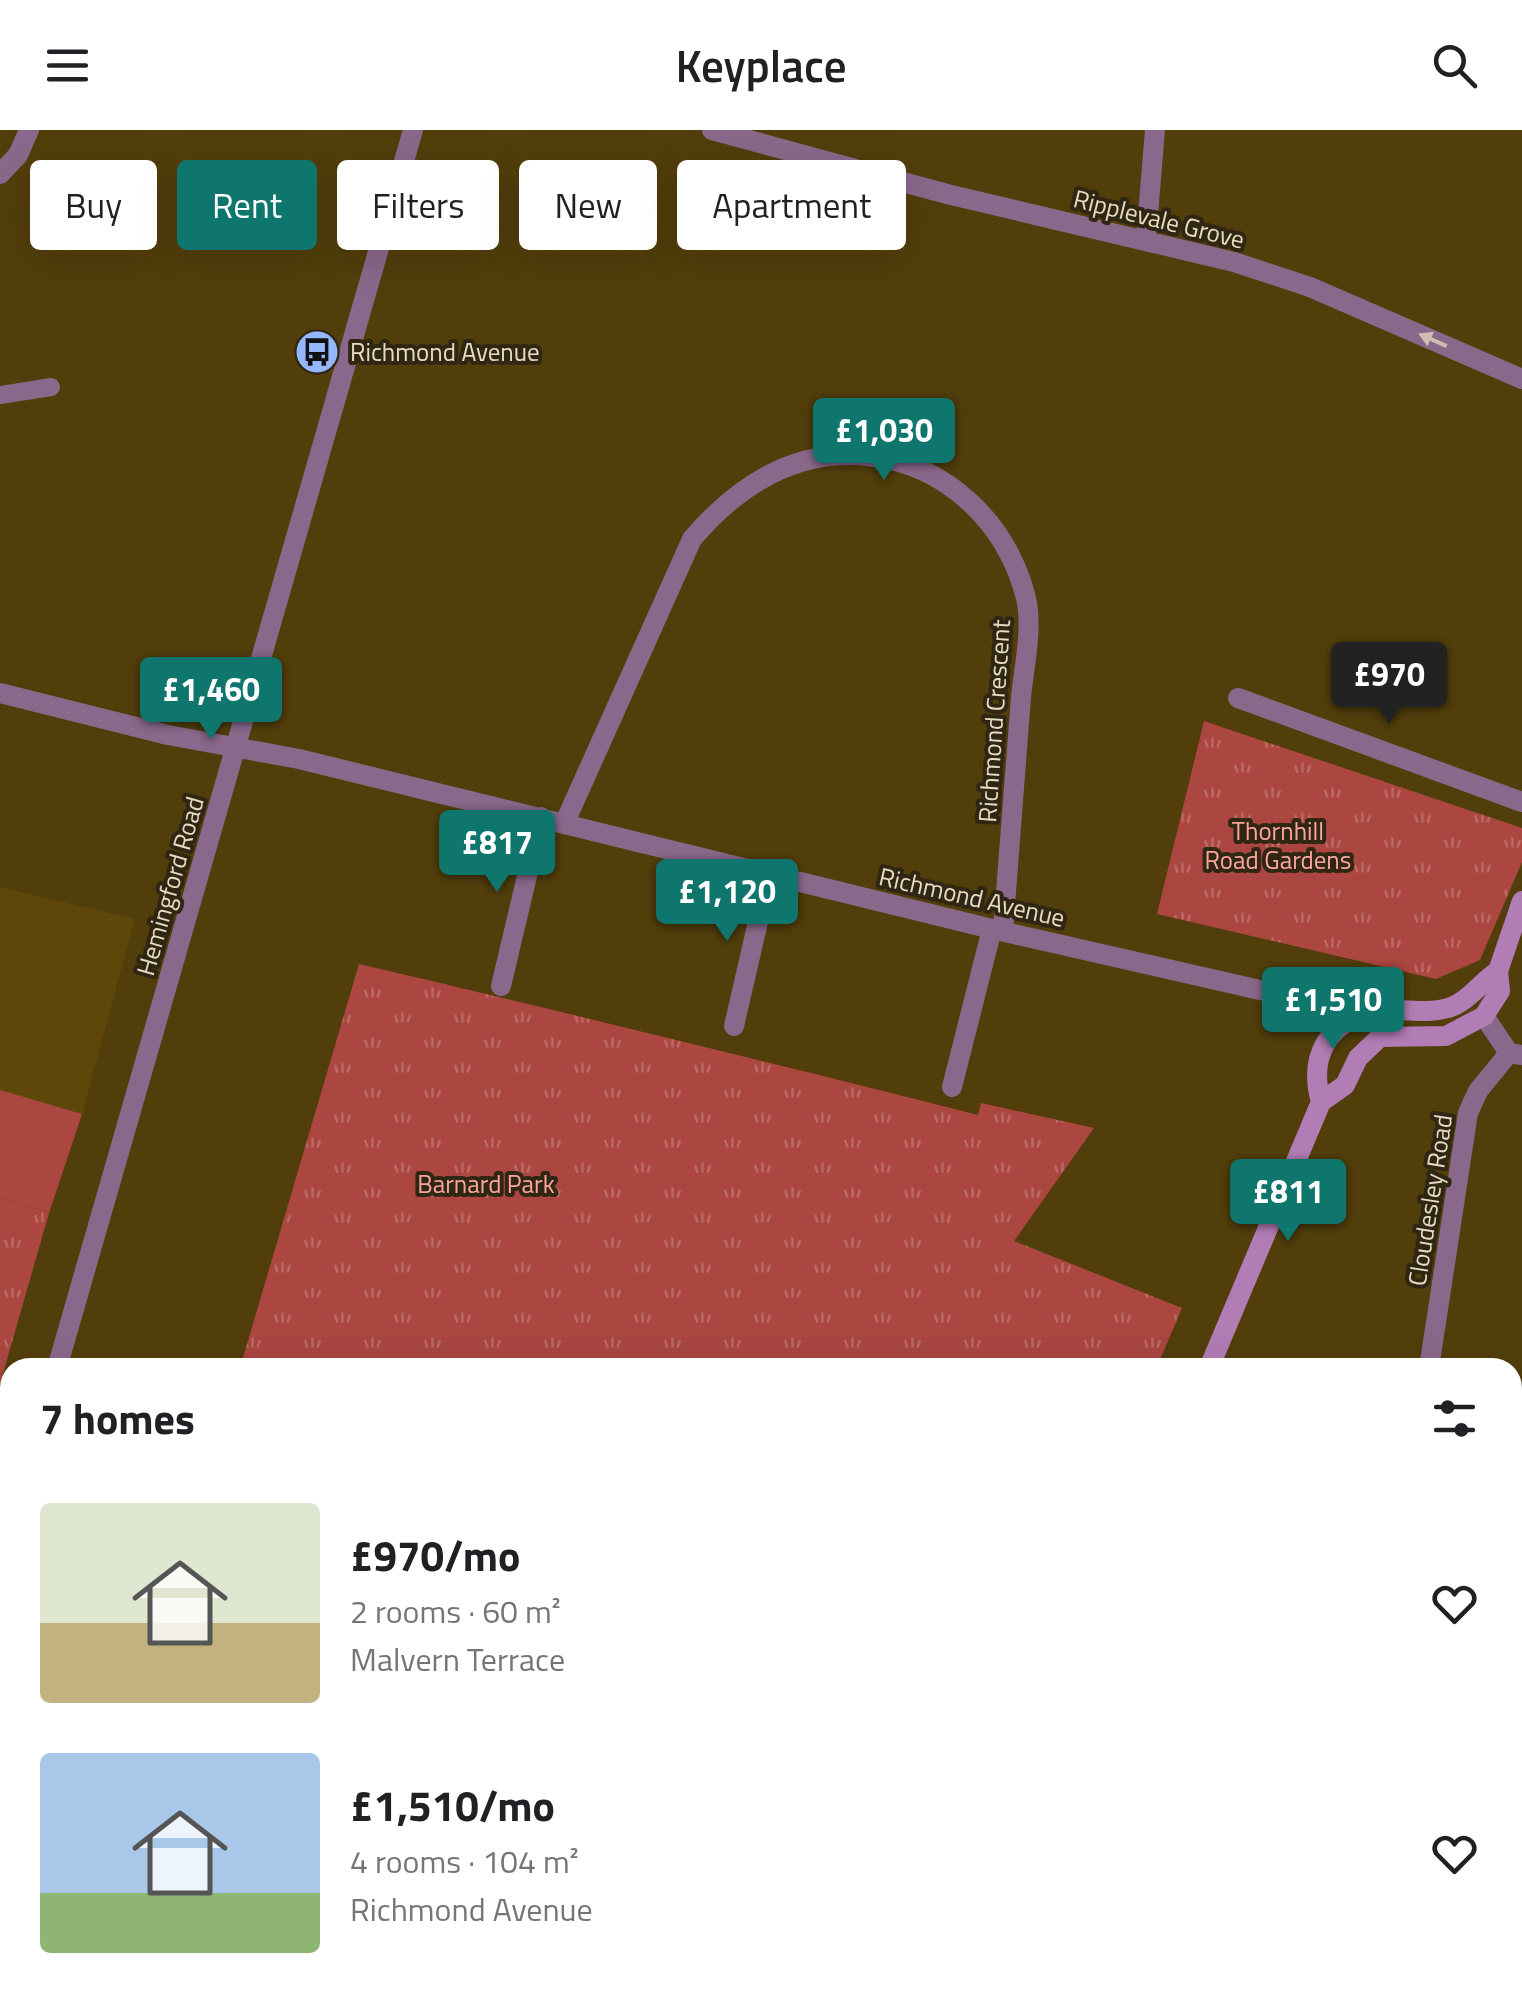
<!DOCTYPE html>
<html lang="en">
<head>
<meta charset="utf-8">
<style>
	:root { --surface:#fff; --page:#f6f6f6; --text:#202124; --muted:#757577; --accent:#0f766e }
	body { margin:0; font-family:"Titillium Web",sans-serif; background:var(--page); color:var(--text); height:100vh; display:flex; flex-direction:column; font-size:38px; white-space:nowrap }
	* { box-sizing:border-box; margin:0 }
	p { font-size:32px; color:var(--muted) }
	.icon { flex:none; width:55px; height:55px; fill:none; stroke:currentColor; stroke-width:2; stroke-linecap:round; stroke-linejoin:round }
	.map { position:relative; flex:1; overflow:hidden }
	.panel { position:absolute; left:0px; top:1228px; width:1522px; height:642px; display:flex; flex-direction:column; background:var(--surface); border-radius:30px 30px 0 0; box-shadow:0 10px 40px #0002 }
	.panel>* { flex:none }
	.guide { position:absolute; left:30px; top:30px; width:1000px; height:90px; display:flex; gap:20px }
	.price { position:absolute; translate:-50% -85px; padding:0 22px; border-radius:10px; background:var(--accent); color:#fff; font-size:32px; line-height:65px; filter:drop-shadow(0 2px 5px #0008) }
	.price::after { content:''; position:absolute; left:50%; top:60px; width:30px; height:22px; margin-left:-15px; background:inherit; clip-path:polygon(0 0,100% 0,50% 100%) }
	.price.on { background:#222; color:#fff }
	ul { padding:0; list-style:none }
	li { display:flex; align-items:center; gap:30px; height:250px; padding:0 40px }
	li span { display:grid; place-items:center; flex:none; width:280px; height:200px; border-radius:10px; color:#555 }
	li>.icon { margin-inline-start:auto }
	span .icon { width:120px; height:120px; fill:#fffc; stroke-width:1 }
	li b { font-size:42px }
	h2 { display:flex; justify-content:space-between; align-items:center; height:120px; padding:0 40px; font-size:42px }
	.tag { padding:0 35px; border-radius:10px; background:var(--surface); box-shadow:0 10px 40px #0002; font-size:35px; line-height:90px }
	.tag.on { background:var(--accent); color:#fff }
	header { display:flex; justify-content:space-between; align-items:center; height:130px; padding:0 40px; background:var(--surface); font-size:45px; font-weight:600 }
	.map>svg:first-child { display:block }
	.built { fill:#5f4709 }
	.grass { fill:url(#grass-tufts) }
	.garden { fill:#ab4641 }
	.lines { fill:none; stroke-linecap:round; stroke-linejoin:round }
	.lane { stroke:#8a688b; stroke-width:18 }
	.street { stroke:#8a688b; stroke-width:20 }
	.secondary { stroke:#b27cb4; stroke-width:20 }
	.oneway { fill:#d0beb4 }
	.labels { text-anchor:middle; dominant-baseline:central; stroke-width:8; stroke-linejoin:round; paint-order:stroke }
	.street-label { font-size:25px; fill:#e7dbc2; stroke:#2f2613 }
	.poi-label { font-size:25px; fill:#e7dbc2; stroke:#2f2613; text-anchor:start }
	.park-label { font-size:25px; fill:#fda49c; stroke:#2f2613 }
</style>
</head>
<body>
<header><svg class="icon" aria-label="menu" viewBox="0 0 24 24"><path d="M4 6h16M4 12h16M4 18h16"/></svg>Keyplace<svg class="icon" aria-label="search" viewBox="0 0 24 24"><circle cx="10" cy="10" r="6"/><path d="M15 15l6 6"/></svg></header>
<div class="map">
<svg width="1522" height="1868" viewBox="0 0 1522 1868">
	<defs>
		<pattern id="grass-tufts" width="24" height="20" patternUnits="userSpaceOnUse" patternTransform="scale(2.5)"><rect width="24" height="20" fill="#ab4641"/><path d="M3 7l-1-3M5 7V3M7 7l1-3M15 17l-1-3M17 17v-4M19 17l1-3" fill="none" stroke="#ba6963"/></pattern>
	</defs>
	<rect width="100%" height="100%" fill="#523e0b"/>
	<path class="built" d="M 0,757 L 135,789 L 82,984 L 49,1083 L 0,1068 Z"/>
	<path class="grass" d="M 1204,591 L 1522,698 L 1522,732 L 1480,830 L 1436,849 L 1157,784 Z
		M 359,834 C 569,883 771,933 978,985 L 981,973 L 1094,998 L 1014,1111 L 1182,1178 L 1157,1237 L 240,1238 Z
		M 0,1068 L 49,1083 L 0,1254 Z
		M 457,1860 L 900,1860 L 897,1868 L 449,1868 Z"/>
	<path class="garden" d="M 0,960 L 82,984 L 49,1083 L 0,1068 Z"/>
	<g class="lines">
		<path class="lane" d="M 0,265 L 51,257"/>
		<path class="street" d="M 712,0 L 947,64 L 1234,132 L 1310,157 L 1522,249
			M 0,44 L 18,25 L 29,0
			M 1146,109 L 1155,0
			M 0,563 L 168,605 L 299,629 L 992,799 L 1291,867 L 1344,893
			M 1238,568 L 1522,672
			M 565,692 L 692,409 C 738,355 795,318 868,326 C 947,334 1007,393 1026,468 C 1033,498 1024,537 1021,567 C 1015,645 1009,723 1003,801
			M 501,856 L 541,687
			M 1484,886 L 1509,923 L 1522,925
			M 734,896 L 769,744
			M 952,957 L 992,799
			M 57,1238 L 413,0
			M 1429,1238 L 1468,983 L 1478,961 L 1509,923
			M 0,1429 L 10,1396
			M 1512,1644 L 1522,1646
			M 369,1868 L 376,1860
			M 1323,1868 L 1324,1860"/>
		<path class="secondary" d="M 1321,972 L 1345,955 L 1358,928 L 1380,907 L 1446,906 L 1484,886 L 1500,861 L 1498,841 L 1522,771
			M 1321,972 C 1308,926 1328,890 1378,881 C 1402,877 1424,885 1448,878 C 1467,873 1481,852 1498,841
			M 1209,1238 L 1321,972
			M 0,1673 L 10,1676
			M 288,1860 L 297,1868
			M 952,1868 L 955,1860"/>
	</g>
	<defs><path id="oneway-solid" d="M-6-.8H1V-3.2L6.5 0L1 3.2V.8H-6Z" transform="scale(2.5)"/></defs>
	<use class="oneway" href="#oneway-solid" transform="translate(1433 210) rotate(-156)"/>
	<defs>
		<symbol id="bus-disc" viewBox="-11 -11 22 22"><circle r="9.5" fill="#96b6fd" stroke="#2f2613"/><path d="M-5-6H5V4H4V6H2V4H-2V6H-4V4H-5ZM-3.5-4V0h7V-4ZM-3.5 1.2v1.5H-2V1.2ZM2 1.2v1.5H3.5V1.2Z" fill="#111"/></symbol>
	</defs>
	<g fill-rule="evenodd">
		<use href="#bus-disc" x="292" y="197" width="50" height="50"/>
	</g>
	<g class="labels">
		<g class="street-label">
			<text transform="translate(1159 89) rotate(14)">Ripplevale Grove</text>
			<text transform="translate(994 591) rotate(-86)">Richmond Crescent</text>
			<text transform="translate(170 756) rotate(-74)">Hemingford Road</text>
			<text transform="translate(972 767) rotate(13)">Richmond Avenue</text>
			<text transform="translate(1430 1070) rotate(-81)">Cloudesley Road</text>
		</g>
		<g class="poi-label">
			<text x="350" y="222">Richmond Avenue</text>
		</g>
		<g class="park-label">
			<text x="1278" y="701">Thornhill<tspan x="1278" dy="29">Road Gardens</tspan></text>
			<text x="486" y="1054">Barnard Park</text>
		</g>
	</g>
</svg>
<b class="price" style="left:884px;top:353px">£1,030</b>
<b class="price on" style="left:1389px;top:597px">£970</b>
<b class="price" style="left:211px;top:612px">£1,460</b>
<b class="price" style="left:497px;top:765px">£817</b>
<b class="price" style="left:727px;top:814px">£1,120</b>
<b class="price" style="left:1333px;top:922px">£1,510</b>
<b class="price" style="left:1288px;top:1114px">£811</b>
<div class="guide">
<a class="tag">Buy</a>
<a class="tag on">Rent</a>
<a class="tag">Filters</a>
<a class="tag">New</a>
<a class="tag">Apartment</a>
</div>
<section class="panel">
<h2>7 homes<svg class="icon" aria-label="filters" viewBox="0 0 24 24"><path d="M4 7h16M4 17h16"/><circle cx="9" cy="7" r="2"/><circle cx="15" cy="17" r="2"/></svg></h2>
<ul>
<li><span style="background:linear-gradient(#dfe7d0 60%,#c2b280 0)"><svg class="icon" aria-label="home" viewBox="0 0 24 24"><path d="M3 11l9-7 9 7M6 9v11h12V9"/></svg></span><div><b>£970/mo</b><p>2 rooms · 60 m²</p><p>Malvern Terrace</p></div><svg class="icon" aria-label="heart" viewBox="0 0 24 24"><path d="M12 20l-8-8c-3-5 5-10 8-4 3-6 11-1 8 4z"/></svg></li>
<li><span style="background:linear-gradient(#a9c7e8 70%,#8fb573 0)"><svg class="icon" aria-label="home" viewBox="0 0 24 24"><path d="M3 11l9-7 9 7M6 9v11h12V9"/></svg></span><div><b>£1,510/mo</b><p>4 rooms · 104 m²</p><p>Richmond Avenue</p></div><svg class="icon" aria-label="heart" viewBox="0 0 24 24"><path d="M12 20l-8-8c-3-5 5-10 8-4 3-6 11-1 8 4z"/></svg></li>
</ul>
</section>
</div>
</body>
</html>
